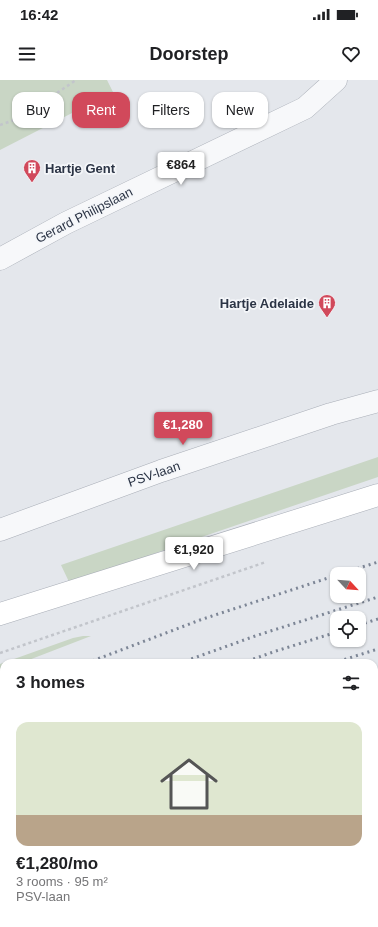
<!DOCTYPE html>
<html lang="en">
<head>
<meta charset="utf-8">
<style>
	:root { --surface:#fff; --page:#f6f6f6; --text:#202124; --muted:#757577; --line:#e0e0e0; --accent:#d1495b }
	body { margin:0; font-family:Helvetica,sans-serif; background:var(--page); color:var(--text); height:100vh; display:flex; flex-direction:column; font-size:15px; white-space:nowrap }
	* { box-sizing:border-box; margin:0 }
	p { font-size:13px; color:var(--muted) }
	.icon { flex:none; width:22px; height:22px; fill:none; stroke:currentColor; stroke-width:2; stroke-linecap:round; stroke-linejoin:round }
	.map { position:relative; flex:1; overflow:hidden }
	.details { position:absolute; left:0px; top:579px; width:378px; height:268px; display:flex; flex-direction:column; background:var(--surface); border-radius:12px 12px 0 0; box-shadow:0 1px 3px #0004 }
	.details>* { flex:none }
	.hud { position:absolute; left:12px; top:12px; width:354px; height:36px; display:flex; gap:8px }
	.needle { width:26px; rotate:116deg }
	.controls { position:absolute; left:330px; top:487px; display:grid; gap:8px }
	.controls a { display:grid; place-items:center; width:36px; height:36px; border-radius:8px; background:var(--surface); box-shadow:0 1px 3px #0004; font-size:20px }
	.price { position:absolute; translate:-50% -34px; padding:0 9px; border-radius:4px; background:#fff; color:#222; font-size:13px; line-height:26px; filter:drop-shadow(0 1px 2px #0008) }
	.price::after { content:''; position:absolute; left:50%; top:24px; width:12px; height:9px; margin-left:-6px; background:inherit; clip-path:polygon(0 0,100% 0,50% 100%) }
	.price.current { background:var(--accent); color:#fff }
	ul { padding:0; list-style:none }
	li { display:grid; align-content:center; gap:8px; height:212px; padding:0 16px }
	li+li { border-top:1px solid var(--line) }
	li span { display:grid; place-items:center; height:124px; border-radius:12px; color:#555 }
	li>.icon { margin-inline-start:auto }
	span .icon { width:72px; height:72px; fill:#fffc; stroke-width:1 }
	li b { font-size:17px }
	h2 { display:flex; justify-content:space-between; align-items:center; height:48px; padding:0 16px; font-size:17px }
	.chip { padding:0 14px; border-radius:12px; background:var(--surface); box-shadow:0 1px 3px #0004; font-size:14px; line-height:36px }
	.chip.current { background:var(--accent); color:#fff }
	.status { display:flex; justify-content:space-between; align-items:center; height:28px; padding:0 20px; background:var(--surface); direction:ltr }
	.status svg { height:11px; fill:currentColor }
	header { display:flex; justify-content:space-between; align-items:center; height:52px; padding:0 16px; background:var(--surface); font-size:18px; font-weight:700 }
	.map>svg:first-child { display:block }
	.green { fill:#c9d6c5 }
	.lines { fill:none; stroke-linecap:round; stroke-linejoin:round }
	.street-casing { stroke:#a9aeb7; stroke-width:23 }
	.secondary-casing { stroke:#a9aeb7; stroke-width:23 }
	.path { stroke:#c2c5cb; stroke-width:2.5; stroke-dasharray:3 3; stroke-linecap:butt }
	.street { stroke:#f7f8fa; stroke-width:22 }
	.secondary { stroke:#fff; stroke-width:22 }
	.rail { stroke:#7d8696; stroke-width:3; stroke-dasharray:2 4; stroke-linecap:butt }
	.labels { text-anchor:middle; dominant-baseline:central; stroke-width:3.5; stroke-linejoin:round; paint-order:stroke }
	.poi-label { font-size:13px; font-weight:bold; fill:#2b3445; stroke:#f4f6f9; text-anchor:start }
	.street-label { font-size:13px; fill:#2b3445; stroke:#f4f6f9 }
</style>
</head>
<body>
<div class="status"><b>16:42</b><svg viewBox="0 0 49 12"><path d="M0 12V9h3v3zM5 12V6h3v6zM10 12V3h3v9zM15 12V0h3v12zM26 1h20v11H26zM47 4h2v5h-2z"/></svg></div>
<header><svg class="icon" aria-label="menu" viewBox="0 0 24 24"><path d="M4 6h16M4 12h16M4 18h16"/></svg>Doorstep<svg class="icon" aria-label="heart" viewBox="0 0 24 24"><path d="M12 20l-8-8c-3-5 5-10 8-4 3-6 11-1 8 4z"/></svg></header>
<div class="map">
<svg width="378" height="847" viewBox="0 0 378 847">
	<rect width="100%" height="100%" fill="#e4e7ec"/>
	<path class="green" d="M 0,0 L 107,0 L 113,12 L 0,70 Z
		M 378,377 L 378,397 L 181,464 L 70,504 L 61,485 Z
		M 83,556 L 91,556 L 21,583 L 4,583 L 4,590 L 0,592 L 0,584 L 73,558 Z
		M 378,616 L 378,688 L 374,689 L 374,617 Z
		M 378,697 L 378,770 L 374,772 L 374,699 Z
		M 4,756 L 4,843 L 28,843 L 19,847 L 0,847 L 0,758 Z
		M 54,843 L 111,843 L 114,847 L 44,847 Z
		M 122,843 L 276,843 L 273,847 L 124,847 Z"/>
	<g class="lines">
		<defs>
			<path id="street" d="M 0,179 L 66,143 L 305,28 L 336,0
				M 0,450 L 161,391 L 331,334 L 378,321
				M 374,784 L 378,783
				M 292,847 L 294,843"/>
			<path id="secondary" d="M 0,534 L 378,415"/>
		</defs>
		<use href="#street" class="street-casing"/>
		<use href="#secondary" class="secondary-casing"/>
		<path class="path" d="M 0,45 L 20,38 L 76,0
			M 0,573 L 266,482
			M 374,694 L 378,693
			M 120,843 L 122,847
			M 32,847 L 42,843"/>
		<use href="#street" class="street"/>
		<use href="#secondary" class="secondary"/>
		<path class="rail" d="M 340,494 L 378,482
			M 359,545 L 378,539
			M 87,583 L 200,540 L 337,495
			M 180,583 L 258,555 L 378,517
			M 242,583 L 276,571 L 337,552
			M 333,583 L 378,569
			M 374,593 L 378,591
			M 0,618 L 4,617
			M 0,655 L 4,653
			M 0,678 L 4,676
			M 0,710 L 4,708
			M 0,732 L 4,731"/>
	</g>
	<defs>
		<symbol id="building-pin" viewBox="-11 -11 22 30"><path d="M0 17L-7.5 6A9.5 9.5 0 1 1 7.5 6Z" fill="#d1495b" stroke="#f4f6f9"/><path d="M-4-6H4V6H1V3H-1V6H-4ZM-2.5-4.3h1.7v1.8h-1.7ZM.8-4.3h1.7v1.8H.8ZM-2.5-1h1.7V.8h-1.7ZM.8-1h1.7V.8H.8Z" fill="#fff"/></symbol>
	</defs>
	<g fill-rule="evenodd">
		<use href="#building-pin" x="22" y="78" width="20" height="27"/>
		<use href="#building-pin" x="317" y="213" width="20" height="27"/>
	</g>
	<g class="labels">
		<g class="poi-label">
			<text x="45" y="88">Hartje Gent</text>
			<text x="314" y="223" text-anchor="end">Hartje Adelaide</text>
		</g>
		<g class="street-label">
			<text transform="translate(84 135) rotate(-27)">Gerard Philipslaan</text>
			<text transform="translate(154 394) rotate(-19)">PSV-laan</text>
		</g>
	</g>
</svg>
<div class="controls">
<a><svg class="needle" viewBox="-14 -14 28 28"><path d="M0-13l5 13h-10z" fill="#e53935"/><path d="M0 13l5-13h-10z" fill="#757577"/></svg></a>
<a><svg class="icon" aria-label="locate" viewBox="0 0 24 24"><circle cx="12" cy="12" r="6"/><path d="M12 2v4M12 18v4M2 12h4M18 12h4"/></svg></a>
</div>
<b class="price" style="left:181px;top:106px">€864</b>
<b class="price current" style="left:183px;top:366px">€1,280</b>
<b class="price" style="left:194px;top:491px">€1,920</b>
<div class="hud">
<a class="chip">Buy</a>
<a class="chip current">Rent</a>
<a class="chip">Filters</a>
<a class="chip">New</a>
</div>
<section class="details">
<h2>3 homes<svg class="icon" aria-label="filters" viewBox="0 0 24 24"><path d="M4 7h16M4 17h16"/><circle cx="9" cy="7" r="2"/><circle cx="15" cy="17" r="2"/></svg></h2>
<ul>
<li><span style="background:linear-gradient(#dfe7d0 75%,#b9a48a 0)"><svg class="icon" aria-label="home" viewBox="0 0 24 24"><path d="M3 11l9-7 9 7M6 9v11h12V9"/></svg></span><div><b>€1,280/mo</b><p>3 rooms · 95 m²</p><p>PSV-laan</p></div></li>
</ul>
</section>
</div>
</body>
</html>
